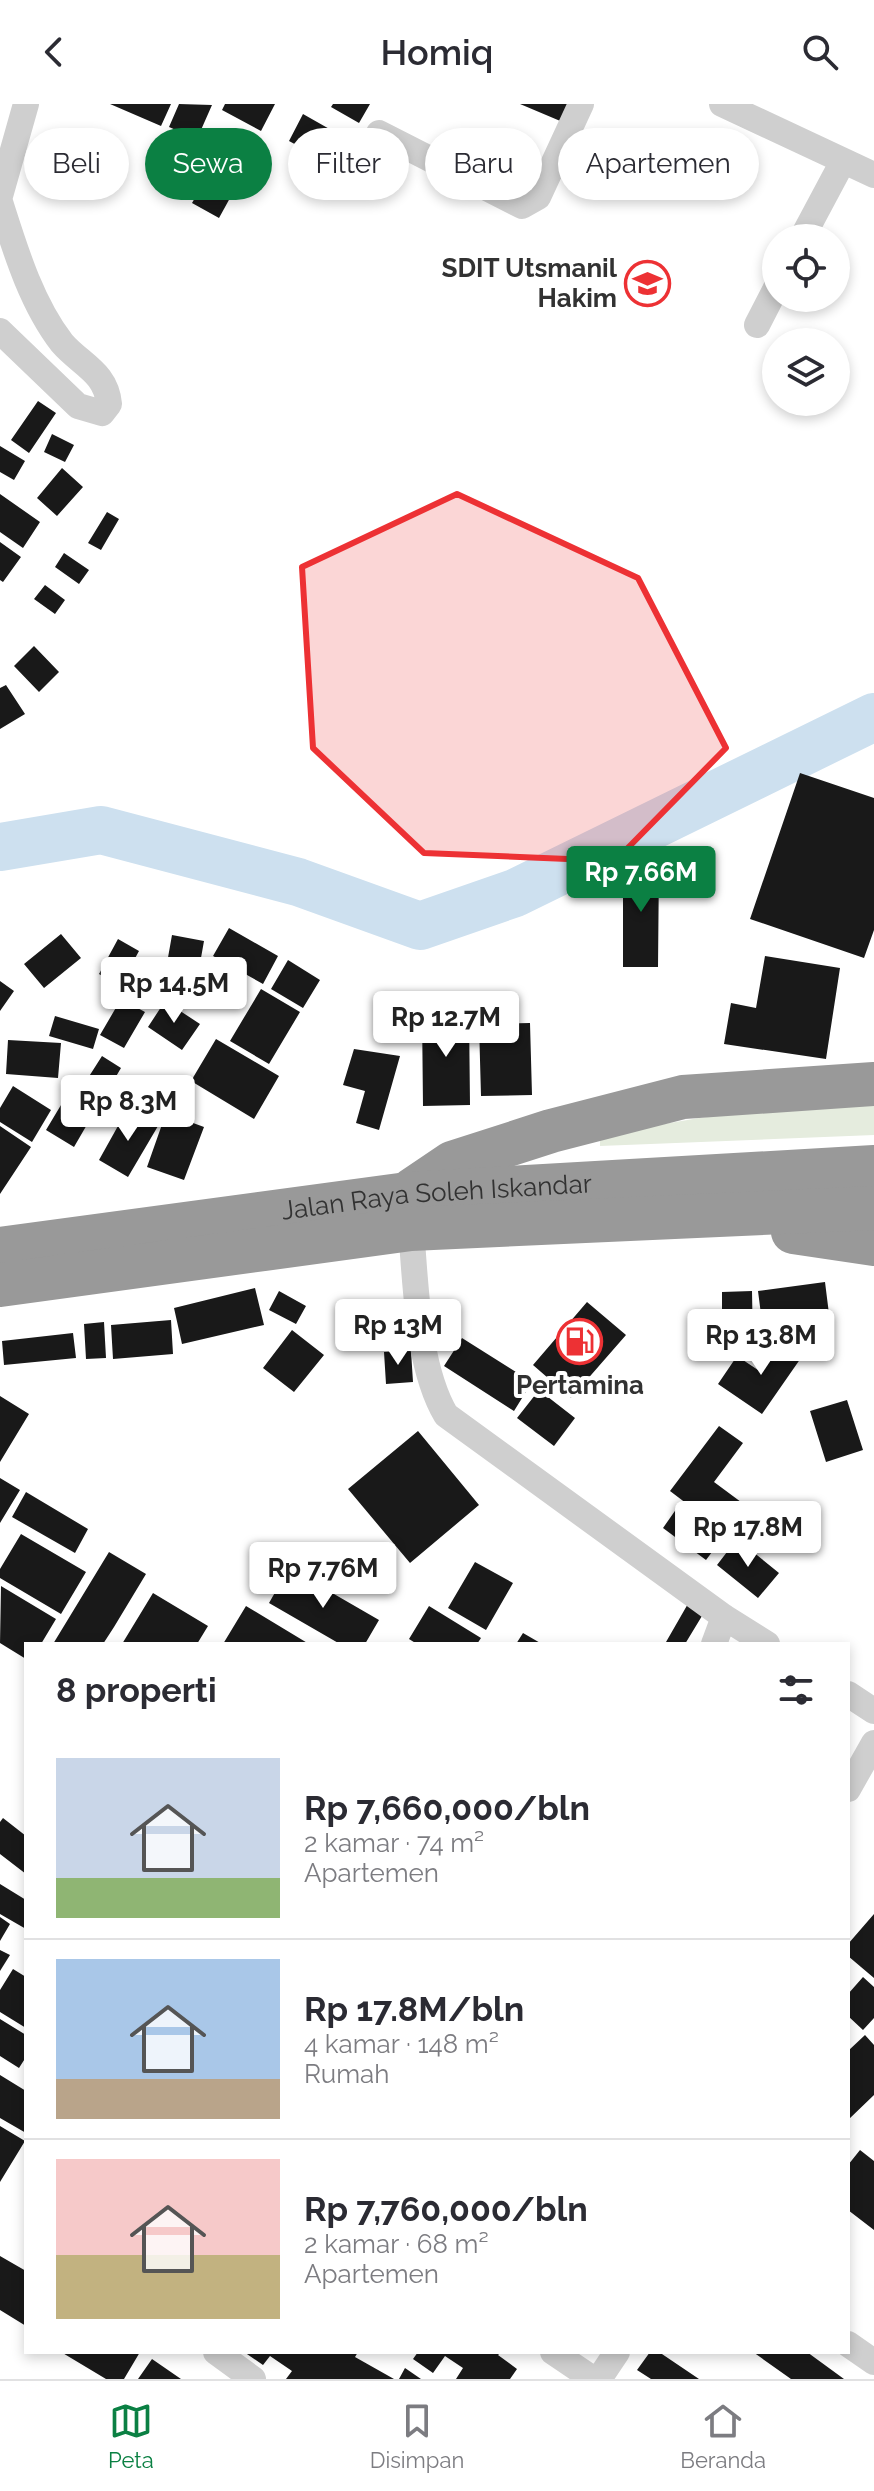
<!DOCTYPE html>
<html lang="id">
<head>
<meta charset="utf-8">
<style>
	:root { --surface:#fff; --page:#f7f7f7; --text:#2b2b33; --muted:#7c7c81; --line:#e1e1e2; --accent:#0b8043 }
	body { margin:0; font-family:Raleway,sans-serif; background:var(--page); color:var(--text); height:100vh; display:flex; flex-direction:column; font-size:30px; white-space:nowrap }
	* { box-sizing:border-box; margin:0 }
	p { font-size:26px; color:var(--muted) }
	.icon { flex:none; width:44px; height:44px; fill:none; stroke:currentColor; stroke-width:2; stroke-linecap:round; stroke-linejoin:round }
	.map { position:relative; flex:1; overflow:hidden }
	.side { position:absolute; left:24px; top:1538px; width:826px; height:712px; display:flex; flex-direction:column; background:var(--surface); border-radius:0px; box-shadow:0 4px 12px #0003 }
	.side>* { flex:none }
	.guide { position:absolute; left:24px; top:24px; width:826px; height:72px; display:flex; gap:16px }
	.tools { position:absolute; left:762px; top:120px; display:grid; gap:16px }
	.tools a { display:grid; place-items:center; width:88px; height:88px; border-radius:50%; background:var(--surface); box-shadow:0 4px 12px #0003; font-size:40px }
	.price { position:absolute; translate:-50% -68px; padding:0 18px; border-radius:8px; background:#fff; color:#222; font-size:26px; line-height:52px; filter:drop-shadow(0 2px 4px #0008) }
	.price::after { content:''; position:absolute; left:50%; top:48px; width:24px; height:18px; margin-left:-12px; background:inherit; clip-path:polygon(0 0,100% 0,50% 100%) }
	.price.selected { background:var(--accent); color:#fff }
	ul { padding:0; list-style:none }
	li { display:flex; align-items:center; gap:24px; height:200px; padding:0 32px }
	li+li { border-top:2px solid var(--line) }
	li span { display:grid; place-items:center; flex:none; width:224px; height:160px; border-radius:0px; color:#555 }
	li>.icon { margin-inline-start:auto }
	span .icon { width:96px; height:96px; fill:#fffc; stroke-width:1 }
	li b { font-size:34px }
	h2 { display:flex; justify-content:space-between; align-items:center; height:96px; padding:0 32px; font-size:34px }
	.tag { padding:0 28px; border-radius:36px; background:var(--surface); box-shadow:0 4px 12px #0003; font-size:28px; line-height:72px }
	.tag.selected { background:var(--accent); color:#fff }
	header { display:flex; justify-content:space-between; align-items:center; height:104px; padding:0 32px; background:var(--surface); font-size:36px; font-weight:600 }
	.dock { display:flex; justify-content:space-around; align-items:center; height:112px; border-top:2px solid var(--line); background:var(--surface); font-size:22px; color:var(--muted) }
	.dock a { display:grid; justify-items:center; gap:4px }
	.dock .selected { color:var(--accent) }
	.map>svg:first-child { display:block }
	.green { fill:#e5ecde }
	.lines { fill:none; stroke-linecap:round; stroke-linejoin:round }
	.river { stroke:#cde0ef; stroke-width:48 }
	.building { fill:#191919 }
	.street { stroke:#cfcfcf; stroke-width:26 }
	.highway { stroke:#999; stroke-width:44 }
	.marked { fill:#ed3134; fill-opacity:0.2; stroke:#ed3134; stroke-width:6; stroke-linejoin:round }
	.labels { text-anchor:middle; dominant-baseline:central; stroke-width:8; stroke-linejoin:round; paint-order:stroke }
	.poi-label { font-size:26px; font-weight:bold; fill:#323232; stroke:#fff; text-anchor:end }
	.street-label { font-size:26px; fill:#323232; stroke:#fff }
</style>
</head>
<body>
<header><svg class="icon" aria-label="back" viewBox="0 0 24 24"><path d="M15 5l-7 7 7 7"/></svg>Homiq<svg class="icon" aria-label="search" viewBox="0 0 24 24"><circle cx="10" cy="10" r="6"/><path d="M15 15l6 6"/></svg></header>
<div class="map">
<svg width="874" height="2275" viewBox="0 0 874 2275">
	<rect width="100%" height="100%" fill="#fff"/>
	<path class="green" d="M 874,993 L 874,1031 L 600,1042 L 600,1031 L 699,1014 Z"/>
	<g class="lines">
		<path class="river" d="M 0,743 L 101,726 L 298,778 L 420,822 L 515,789 L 874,613"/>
	</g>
	<path class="building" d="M 110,0 L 171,0 L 161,22 Z
		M 179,0 L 212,1 L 197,35 L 169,23 Z
		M 225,0 L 275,0 L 261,27 L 222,6 Z
		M 333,0 L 370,0 L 359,19 L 331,3 Z
		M 520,0 L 574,0 L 565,19 Z
		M 303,10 L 340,31 L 326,57 L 289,37 Z
		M 215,59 L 241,74 L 219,114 L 192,99 Z
		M 38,297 L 56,309 L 29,349 L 11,336 Z
		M 52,330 L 74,341 L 65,358 L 44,348 Z
		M 0,342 L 25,357 L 14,376 L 0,368 Z
		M 62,364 L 83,383 L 57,412 L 37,394 Z
		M 0,390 L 40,418 L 23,444 L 0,428 Z
		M 107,408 L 119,415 L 101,446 L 88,439 Z
		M 0,438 L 21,453 L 3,478 L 0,476 Z
		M 64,449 L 89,466 L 79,480 L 55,463 Z
		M 45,481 L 65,496 L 55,510 L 34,495 Z
		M 34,542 L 59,568 L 39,588 L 14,562 Z
		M 6,581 L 25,610 L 0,625 L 0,584 Z
		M 800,669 L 874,694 L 874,826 L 864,854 L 750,815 Z
		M 623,757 L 659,757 L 658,863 L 623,863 Z
		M 229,824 L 278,852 L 263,880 L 213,852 Z
		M 61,830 L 81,854 L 44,884 L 24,860 Z
		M 172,831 L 204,837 L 196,882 L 164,876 Z
		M 118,835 L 139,847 L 120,882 L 99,870 Z
		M 765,852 L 840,864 L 826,955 L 724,940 L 731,899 L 756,904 Z
		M 288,856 L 320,876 L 303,904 L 271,885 Z
		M 0,877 L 14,887 L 0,907 Z
		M 261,885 L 300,908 L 269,960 L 230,937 Z
		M 121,895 L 145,908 L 124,944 L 100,931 Z
		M 165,897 L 200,920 L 182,946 L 148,923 Z
		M 422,908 L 469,908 L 470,1001 L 423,1002 Z
		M 55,912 L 99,925 L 93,945 L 49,932 Z
		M 530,919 L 532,991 L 481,992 L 479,920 Z
		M 216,935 L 279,972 L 254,1015 L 191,977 Z
		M 8,936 L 61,939 L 58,974 L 6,970 Z
		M 354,945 L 400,952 L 379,1026 L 356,1019 L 365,987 L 343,981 Z
		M 102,952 L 121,964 L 108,986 L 88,974 Z
		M 13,982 L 51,1006 L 32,1038 L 0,1018 L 0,1004 Z
		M 64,996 L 92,1012 L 74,1043 L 46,1026 Z
		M 128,1004 L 158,1022 L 128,1073 L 99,1056 Z
		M 166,1009 L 204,1023 L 184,1076 L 147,1063 Z
		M 0,1022 L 31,1043 L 0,1090 Z
		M 825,1178 L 831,1226 L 764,1234 L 758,1187 Z
		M 255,1184 L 264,1221 L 182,1240 L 174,1204 Z
		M 279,1187 L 306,1202 L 296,1220 L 269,1206 Z
		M 752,1187 L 753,1243 L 722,1243 L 722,1188 Z
		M 587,1198 L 626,1231 L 571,1294 L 533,1261 Z
		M 171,1216 L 173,1250 L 113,1255 L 111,1221 Z
		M 104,1218 L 106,1254 L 86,1255 L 84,1220 Z
		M 292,1226 L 324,1251 L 294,1288 L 263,1264 Z
		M 73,1229 L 76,1254 L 4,1261 L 2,1237 Z
		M 462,1234 L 532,1278 L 514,1307 L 444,1262 Z
		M 779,1235 L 803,1251 L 762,1310 L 718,1280 L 737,1252 L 758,1266 Z
		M 411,1247 L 413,1278 L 386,1280 L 384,1248 Z
		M 539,1286 L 575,1314 L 554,1342 L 517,1314 Z
		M 0,1292 L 29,1310 L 0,1358 Z
		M 847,1296 L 863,1346 L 826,1358 L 810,1307 Z
		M 719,1322 L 743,1339 L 714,1378 L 745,1401 L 724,1428 L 670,1387 Z
		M 418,1327 L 479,1401 L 410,1459 L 348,1385 Z
		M 0,1374 L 20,1386 L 0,1419 Z
		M 26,1388 L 88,1425 L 75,1449 L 12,1413 Z
		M 677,1404 L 721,1436 L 706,1456 L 663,1424 Z
		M 21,1430 L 86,1468 L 61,1510 L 0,1474 L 0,1465 Z
		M 737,1435 L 779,1469 L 758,1494 L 717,1461 Z
		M 109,1448 L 146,1470 L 114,1523 L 103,1540 L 53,1540 Z
		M 475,1458 L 513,1479 L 486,1526 L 448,1504 Z
		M 289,1464 L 379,1516 L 365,1540 L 340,1540 L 269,1499 Z
		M 1,1482 L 56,1515 L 41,1540 L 26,1540 L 26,1555 L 0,1539 Z
		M 153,1489 L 208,1522 L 197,1540 L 122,1540 Z
		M 689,1498 L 705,1507 L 685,1540 L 669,1540 L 666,1538 Z
		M 246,1502 L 309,1540 L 223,1540 Z
		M 429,1502 L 481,1534 L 477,1540 L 417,1540 L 409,1535 Z
		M 523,1529 L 542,1540 L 516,1540 Z
		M 3,1714 L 26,1732 L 26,1770 L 0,1750 L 0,1718 Z
		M 0,1780 L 26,1796 L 26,1825 L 0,1810 Z
		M 874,1810 L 874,1874 L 848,1852 L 848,1840 Z
		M 0,1813 L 10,1820 L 0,1837 Z
		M 0,1846 L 10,1851 L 0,1867 Z
		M 13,1865 L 26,1873 L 26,1924 L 0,1908 L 0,1886 Z
		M 863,1873 L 874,1883 L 874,1914 L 863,1926 L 848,1912 L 848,1890 Z
		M 0,1915 L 26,1931 L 26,1953 L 19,1964 L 0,1952 Z
		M 865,1931 L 874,1941 L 874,1991 L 848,2016 L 848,1947 Z
		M 0,1971 L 26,1987 L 26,2029 L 0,2014 Z
		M 0,2022 L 25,2037 L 0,2078 Z
		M 860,2046 L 874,2057 L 874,2126 L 848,2106 L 848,2061 Z
		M 0,2152 L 26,2167 L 26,2222 L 0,2206 Z
		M 61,2248 L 140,2248 L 124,2275 L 106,2275 Z
		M 244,2248 L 358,2248 L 355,2253 L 394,2275 L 286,2275 L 292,2267 L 270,2252 L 263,2261 Z
		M 418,2248 L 501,2248 L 498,2251 L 517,2265 L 510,2275 L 456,2275 L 463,2264 L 445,2252 L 433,2269 L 413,2255 Z
		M 650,2248 L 659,2248 L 699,2275 L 651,2275 L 637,2266 Z
		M 753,2248 L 807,2248 L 844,2275 L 791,2275 Z
		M 152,2255 L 181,2275 L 138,2275 Z
		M 405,2264 L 421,2275 L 399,2275 Z"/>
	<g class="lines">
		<path class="street" d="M 722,0 L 874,71
			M 379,29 L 522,102 L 538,93 L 581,0
			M 0,92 L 26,0
			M 0,98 C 15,145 31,199 62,239 C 81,261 106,268 109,300 L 102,309 L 78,302 L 0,227
			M 802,134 L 842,59
			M 757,221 L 776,184
			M 411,1125 C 416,1181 417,1262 446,1311 L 724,1513 L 767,1540
			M 714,1540 L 724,1513
			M 848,1590 L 874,1607
			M 848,1685 L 874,1639
			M 848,2240 L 874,2258
			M 216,2248 L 253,2275
			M 553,2248 L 593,2275
			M 599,2275 L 617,2248"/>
		<g class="highway">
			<path d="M 412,1086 L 452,1059 L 551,1027 L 683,993 L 874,980"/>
			<path d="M 793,1128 L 874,1140"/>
			<path id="s1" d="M 0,1145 L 407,1090 L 874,1063"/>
			<path d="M 0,1181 L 411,1125 L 874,1104"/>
		</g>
	</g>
	<path class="marked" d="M 457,390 L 638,474 L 726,644 L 615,757 L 424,749 L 313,644 L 302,463 Z"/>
	<defs>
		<symbol id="school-ring" viewBox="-11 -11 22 22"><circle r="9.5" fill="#fff" stroke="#ed3134" stroke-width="1.5"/><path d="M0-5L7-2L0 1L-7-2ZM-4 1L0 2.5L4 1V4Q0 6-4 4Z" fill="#ed3134"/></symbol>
		<symbol id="fuel-ring" viewBox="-11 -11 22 22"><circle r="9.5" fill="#fff" stroke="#ed3134" stroke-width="1.5"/><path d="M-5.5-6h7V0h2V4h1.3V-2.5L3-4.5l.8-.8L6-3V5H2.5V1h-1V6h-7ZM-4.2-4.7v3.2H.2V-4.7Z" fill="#ed3134"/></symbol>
	</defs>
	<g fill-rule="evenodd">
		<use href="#school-ring" x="622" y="154" width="51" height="51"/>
		<use href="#fuel-ring" x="554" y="1212" width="51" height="51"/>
	</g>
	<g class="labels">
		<g class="poi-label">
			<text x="617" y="164">SDIT Utsmanil<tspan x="617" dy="30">Hakim</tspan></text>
			<text x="580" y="1281" text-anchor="middle">Pertamina</text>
		</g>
		<g class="street-label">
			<text stroke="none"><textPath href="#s1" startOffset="440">Jalan Raya Soleh Iskandar</textPath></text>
		</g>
	</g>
</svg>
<div class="tools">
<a><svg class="icon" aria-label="locate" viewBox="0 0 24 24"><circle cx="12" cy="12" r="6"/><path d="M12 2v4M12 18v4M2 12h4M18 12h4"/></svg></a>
<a><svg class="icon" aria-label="layers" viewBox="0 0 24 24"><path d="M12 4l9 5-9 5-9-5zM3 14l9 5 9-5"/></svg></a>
</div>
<b class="price selected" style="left:641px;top:810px">Rp 7.66M</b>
<b class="price" style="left:174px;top:921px">Rp 14.5M</b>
<b class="price" style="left:446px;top:955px">Rp 12.7M</b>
<b class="price" style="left:128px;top:1039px">Rp 8.3M</b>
<b class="price" style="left:398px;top:1263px">Rp 13M</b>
<b class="price" style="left:761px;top:1273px">Rp 13.8M</b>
<b class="price" style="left:748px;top:1465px">Rp 17.8M</b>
<b class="price" style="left:323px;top:1506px">Rp 7.76M</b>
<div class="guide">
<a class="tag">Beli</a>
<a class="tag selected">Sewa</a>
<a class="tag">Filter</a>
<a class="tag">Baru</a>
<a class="tag">Apartemen</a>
</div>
<section class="side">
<h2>8 properti<svg class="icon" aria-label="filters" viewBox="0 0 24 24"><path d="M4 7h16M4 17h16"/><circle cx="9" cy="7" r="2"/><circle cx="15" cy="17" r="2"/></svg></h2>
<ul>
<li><span style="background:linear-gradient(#c9d6e8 75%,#8fb573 0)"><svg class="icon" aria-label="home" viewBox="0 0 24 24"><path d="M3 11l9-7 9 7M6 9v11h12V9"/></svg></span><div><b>Rp 7,660,000/bln</b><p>2 kamar · 74 m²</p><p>Apartemen</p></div></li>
<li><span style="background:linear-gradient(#a9c7e8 75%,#b9a48a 0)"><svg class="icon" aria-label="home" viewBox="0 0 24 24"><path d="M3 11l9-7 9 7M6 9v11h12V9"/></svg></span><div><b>Rp 17.8M/bln</b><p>4 kamar · 148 m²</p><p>Rumah</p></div></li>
<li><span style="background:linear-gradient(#f6c9c9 60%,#c2b280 0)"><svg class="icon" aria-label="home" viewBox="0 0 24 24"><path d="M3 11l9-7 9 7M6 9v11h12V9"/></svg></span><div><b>Rp 7,760,000/bln</b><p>2 kamar · 68 m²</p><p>Apartemen</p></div></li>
</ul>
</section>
</div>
<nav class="dock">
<a class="selected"><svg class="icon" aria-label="map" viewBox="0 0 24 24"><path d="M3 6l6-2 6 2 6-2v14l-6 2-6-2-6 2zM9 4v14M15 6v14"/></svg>Peta</a>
<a><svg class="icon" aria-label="saved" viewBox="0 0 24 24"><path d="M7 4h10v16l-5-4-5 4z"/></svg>Disimpan</a>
<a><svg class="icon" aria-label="home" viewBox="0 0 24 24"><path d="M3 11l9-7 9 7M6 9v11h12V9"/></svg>Beranda</a>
</nav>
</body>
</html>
